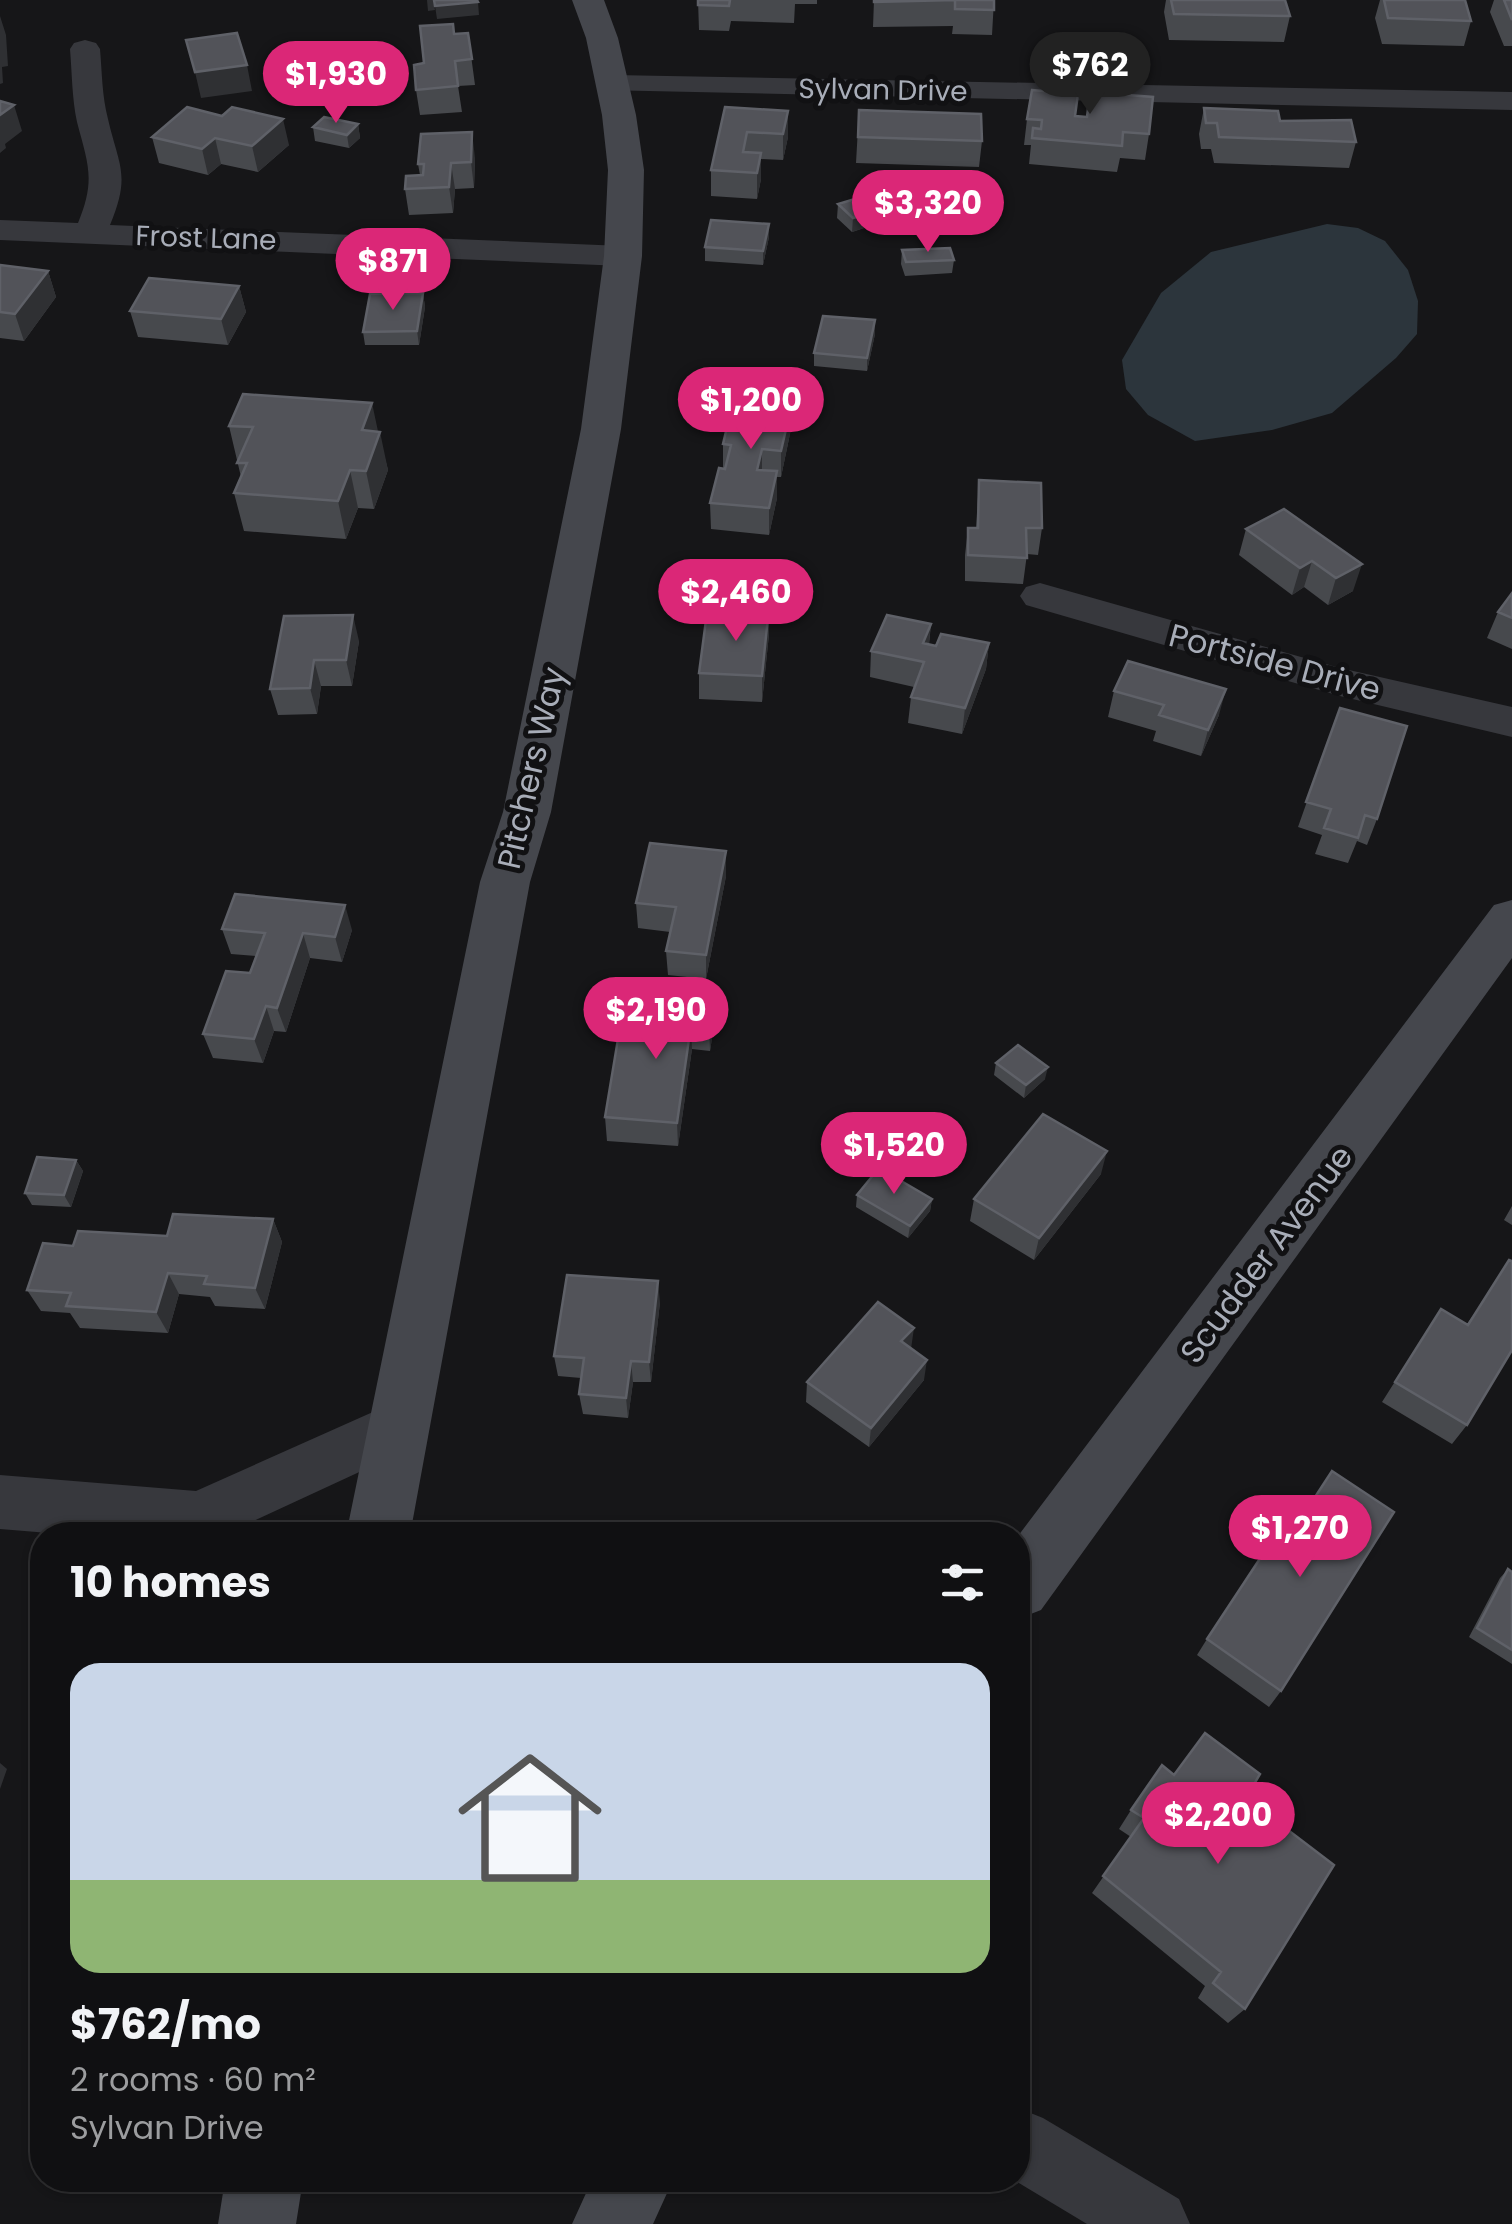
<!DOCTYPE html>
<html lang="en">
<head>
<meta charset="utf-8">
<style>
	:root { --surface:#101012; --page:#1e1e20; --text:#f1f3f6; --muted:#9c9d9f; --line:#303032; --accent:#db2777 }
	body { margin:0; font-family:Poppins,sans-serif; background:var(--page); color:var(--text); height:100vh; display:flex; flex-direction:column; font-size:38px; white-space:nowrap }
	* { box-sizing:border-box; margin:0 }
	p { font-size:32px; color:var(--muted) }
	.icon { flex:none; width:55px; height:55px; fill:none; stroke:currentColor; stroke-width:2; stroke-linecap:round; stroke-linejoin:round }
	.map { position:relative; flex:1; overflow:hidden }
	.panel { position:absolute; left:30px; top:1522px; width:1000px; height:670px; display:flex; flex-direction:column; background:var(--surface); border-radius:40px; box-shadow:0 2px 8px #0004,0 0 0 2px var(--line) }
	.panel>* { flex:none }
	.price { position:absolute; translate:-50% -85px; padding:0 22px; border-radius:35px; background:var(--accent); color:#fff; font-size:32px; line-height:65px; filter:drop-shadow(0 2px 5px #0008) }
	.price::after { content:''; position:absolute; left:50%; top:60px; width:30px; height:22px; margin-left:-15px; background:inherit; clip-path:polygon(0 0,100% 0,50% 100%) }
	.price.on { background:#222; color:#fff }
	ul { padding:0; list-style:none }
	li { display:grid; align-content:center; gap:20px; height:530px; padding:0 40px }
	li+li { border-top:2px solid var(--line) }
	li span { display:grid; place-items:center; height:310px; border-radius:30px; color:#555 }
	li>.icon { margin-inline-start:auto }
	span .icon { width:180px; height:180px; fill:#fffc; stroke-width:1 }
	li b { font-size:42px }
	h2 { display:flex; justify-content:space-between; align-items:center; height:120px; padding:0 40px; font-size:42px }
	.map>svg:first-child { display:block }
	.water { fill:#2c353c }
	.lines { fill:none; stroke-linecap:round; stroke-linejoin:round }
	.minor { fill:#37383d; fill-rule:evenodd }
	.secondary { fill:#45474d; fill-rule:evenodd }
	.wall { fill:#47494d }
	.shaded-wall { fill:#2f3033 }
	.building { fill:#525359; stroke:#5f6168; stroke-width:2.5 }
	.labels { text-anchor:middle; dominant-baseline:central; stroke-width:10; stroke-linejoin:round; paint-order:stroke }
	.far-street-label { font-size:28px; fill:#a8adb8; stroke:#111113 }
	.street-label { font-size:32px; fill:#a8adb8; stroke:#111113 }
</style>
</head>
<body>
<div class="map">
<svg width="1512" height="2224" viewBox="0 0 1512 2224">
	<rect width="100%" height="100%" fill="#161618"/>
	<path class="water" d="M 1327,224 L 1358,228 L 1385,241 L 1408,270 L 1418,301 L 1417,334 L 1396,358 L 1332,413 L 1272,430 L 1195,441 L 1148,415 L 1126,389 L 1122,360 L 1161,293 L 1211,252 Z"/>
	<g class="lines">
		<path class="minor" d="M 85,40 L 96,43 L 100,49 C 102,72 102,97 108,119 C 119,167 131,174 110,225 L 623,246 L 635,249 L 640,256 L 635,263 L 623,266 L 0,240 L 0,220 L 78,223 C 96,180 88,164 77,122 C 72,99 72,73 70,49 L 74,43 Z
			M 613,75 L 1512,92 L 1512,110 L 602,90 L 598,84 L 602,78 Z
			M 1040,583 L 1340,668 L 1512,707 L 1512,737 L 1340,696 L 1026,605 L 1020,596 L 1026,587 Z
			M 402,1399 L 422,1407 L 430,1425 L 422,1443 L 249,1523 L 254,1535 L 73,1535 L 0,1529 L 0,1475 L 196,1491 Z
			M 1018,2108 L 1043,2118 L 1179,2199 L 1190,2224 L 1087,2224 L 1014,2180 L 1018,2180 Z"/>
		<path class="secondary" d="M 572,0 L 604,0 L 618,38 L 636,115 L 644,170 L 642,256 L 621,429 L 551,812 L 530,882 L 410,1535 L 346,1535 L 480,882 L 503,812 L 581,429 L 604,256 L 608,170 L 602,115 L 586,38 Z
			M 1512,900 L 1512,958 L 1041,1610 L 1018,1619 L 1018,1536 L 1494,905 Z
			M 225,2180 L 303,2180 L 296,2224 L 218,2224 Z
			M 592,2180 L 673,2180 L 653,2224 L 572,2224 Z"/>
	</g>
	<path class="wall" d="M 698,0 L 817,0 L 817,4 L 795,4 L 794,23 L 731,21 L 729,31 L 699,30 Z
		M 874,0 L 994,0 L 992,35 L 952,34 L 953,26 L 873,27 Z
		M 1166,0 L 1285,0 L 1290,16 L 1284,42 L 1169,40 L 1164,12 Z
		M 1380,0 L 1465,0 L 1471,21 L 1464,46 L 1382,44 L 1375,18 Z
		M 1494,0 L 1512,0 L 1512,46 L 1504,46 L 1490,12 Z
		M 468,33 L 475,85 L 458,86 L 462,112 L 420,115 L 416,90 L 424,63 L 454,34 Z
		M 187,107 L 289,145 L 258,172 L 221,164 L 208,175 L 159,163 L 152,137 Z
		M 725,107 L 788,137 L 783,160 L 761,159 L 761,179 L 757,199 L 711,196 L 711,170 Z
		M 1204,108 L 1280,121 L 1356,142 L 1349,168 L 1214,163 L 1211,149 L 1201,149 L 1199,134 Z
		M 859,110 L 982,141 L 979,167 L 856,163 Z
		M 1075,116 L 1149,134 L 1145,160 L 1120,158 L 1117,172 L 1029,164 L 1031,145 L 1024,145 L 1027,119 Z
		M 358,124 L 360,138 L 349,148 L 315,141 L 313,127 Z
		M 475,158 L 474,188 L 455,189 L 453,213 L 409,215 L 405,189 L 420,175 L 418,164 Z
		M 838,204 L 879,223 L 852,232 L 837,218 Z
		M 769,237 L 763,265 L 705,261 L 705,247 Z
		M 902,250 L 954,260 L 952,273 L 905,276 L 901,264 Z
		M 0,265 L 48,271 L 56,297 L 24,341 L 0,338 Z
		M 239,286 L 246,312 L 228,345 L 138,337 L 130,311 Z
		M 423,293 L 425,307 L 419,345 L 365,345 L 363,332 Z
		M 875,334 L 867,371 L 814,366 L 814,353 Z
		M 792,403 L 791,429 L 781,477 L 777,477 L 777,498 L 769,535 L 711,529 L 710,503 L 723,468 L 723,444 Z
		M 229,426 L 378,432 L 388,470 L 374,509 L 358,508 L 346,539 L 244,531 L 234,493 L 241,477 Z
		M 979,480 L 1042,528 L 1038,555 L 1027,554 L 1023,584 L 965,581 L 965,555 L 968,528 L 976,528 Z
		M 1284,509 L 1353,591 L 1328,605 L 1304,587 L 1292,595 L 1239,555 L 1246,529 Z
		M 1512,593 L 1512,649 L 1487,638 L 1498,612 Z
		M 769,607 L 769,634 L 762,702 L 699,699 L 699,673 L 736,621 Z
		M 284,616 L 359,641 L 352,686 L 321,686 L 317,714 L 278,715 L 270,689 Z
		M 931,624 L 929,645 L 936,646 L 989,643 L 986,669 L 962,734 L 908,723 L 911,697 L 914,687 L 870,677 L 871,651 Z
		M 1114,691 L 1219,715 L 1201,756 L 1153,741 L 1156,731 L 1108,717 Z
		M 1340,708 L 1377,819 L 1367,845 L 1357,841 L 1348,863 L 1315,854 L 1322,835 L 1298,827 Z
		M 726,876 L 706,979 L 668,975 L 666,951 L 670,932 L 638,928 L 636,903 Z
		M 222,929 L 352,930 L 342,962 L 310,958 L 286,1032 L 274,1031 L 263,1063 L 213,1058 L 203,1034 L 250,973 L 256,956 L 231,954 Z
		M 650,996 L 714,1025 L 710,1051 L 692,1049 L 678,1146 L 607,1141 L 605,1117 L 642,1040 Z
		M 996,1063 L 1045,1079 L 1024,1098 L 994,1075 Z
		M 76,1160 L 83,1171 L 71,1207 L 32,1205 L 25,1193 Z
		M 1101,1174 L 1034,1260 L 970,1221 L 974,1199 Z
		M 857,1195 L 932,1199 L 930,1211 L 908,1238 L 856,1207 Z
		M 1512,1206 L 1512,1225 L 1504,1220 Z
		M 273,1219 L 282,1242 L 265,1309 L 215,1306 L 210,1297 L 179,1294 L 168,1333 L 80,1328 L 70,1313 L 41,1311 L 27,1290 L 73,1246 L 167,1236 Z
		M 1512,1261 L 1512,1353 L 1511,1352 L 1467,1425 L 1452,1444 L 1382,1402 L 1441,1309 L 1467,1324 Z
		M 660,1302 L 651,1382 L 633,1382 L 628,1418 L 583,1414 L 579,1394 L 581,1378 L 558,1376 L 554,1356 Z
		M 924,1380 L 869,1447 L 806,1402 L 807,1382 Z
		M 1508,1569 L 1512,1572 L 1512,1664 L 1469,1637 L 1500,1578 Z
		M 1207,1639 L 1281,1691 L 1269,1707 L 1197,1655 Z
		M 1174,1775 L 1246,1798 L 1245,2009 L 1228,2023 L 1198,1998 L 1205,1986 L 1092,1893 L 1131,1837 L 1119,1829 L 1131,1810 Z"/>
	<path class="shaded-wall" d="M 427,0 L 433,0 L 435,10 L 428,11 Z
		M 478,2 L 479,15 L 437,19 L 435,6 Z
		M 0,16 L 6,35 L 8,66 L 2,67 L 3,83 L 0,84 Z
		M 247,65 L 252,91 L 201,98 L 195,72 Z
		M 14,105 L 22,131 L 5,144 L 6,148 L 0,153 L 0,115 Z
		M 788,111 L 788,137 L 783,160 L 783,134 Z
		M 283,119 L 289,145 L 258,172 L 252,146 Z
		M 358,124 L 360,138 L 349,148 L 347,135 Z
		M 472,132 L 475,158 L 474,188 L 471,162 Z
		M 215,138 L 221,164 L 208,175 L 202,149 Z
		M 761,153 L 761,179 L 757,199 L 757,173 Z
		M 451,163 L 455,189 L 453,213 L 449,187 Z
		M 880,210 L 879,223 L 852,232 L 853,218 Z
		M 769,224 L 769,237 L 763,265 L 763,251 Z
		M 48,271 L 56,297 L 24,341 L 15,314 Z
		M 239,286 L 246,312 L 228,345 L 221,319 Z
		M 423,293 L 425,307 L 419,345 L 417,331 Z
		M 875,320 L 875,334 L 867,371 L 867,358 Z
		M 372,403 L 379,436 L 380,432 L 388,470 L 374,509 L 366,471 L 362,430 Z
		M 792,403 L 791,429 L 781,477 L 781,451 Z
		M 762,449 L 762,476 L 757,470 Z
		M 350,470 L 358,508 L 346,539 L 338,501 Z
		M 777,471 L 777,498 L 769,535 L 769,508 Z
		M 1312,561 L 1304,587 L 1292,595 L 1300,568 Z
		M 1362,564 L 1353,591 L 1328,605 L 1336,578 Z
		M 769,607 L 769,634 L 762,702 L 762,676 Z
		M 353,615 L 359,641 L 352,686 L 346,660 Z
		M 931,624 L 928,650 L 923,643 Z
		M 989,643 L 986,669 L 962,734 L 965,708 Z
		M 314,660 L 321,686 L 317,714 L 310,688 Z
		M 1226,689 L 1219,715 L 1201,756 L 1208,730 Z
		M 726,851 L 726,876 L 706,979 L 706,955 Z
		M 345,905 L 352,930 L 342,962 L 335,937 Z
		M 303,933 L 310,958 L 286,1032 L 277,1008 Z
		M 713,1001 L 714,1025 L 710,1051 L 709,1027 Z
		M 266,1006 L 274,1031 L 263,1063 L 254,1039 Z
		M 691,1025 L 692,1049 L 678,1146 L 677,1123 Z
		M 1048,1067 L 1045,1079 L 1024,1098 L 1026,1085 Z
		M 1107,1151 L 1101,1174 L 1034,1260 L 1039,1238 Z
		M 76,1160 L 83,1171 L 71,1207 L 64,1195 Z
		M 932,1199 L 930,1211 L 908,1238 L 910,1226 Z
		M 273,1219 L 282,1242 L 265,1309 L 255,1288 Z
		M 168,1273 L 179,1294 L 168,1333 L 156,1312 Z
		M 658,1281 L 660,1302 L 651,1382 L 649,1362 Z
		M 914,1328 L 911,1349 L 901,1341 Z
		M 927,1360 L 924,1380 L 869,1447 L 871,1428 Z
		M 631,1361 L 633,1382 L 628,1418 L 626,1398 Z
		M 0,1763 L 7,1769 L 0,1789 Z"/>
	<path class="building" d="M 434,0 L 477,0 L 478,2 L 435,6 Z
		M 698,0 L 730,0 L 729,6 L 698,5 Z
		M 874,0 L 994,0 L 994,10 L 955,9 L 955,0 L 874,2 Z
		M 1171,0 L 1285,0 L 1290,16 L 1174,14 Z
		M 1384,0 L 1465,0 L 1471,21 L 1388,18 Z
		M 1504,0 L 1512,0 L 1512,20 Z
		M 453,24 L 454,34 L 468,33 L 472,59 L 455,61 L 458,86 L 416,90 L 414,65 L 424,63 L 420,26 Z
		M 237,33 L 247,65 L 195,72 L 186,40 Z
		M 1032,90 L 1078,94 L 1075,116 L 1087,117 L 1090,92 L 1153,97 L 1149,134 L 1123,132 L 1122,146 L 1032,138 L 1033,128 L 1041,129 L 1042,120 L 1027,119 Z
		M 0,101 L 14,105 L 0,115 Z
		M 187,107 L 222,116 L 232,107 L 283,119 L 252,146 L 215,138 L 202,149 L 152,137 Z
		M 725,107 L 788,111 L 783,134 L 747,132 L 743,152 L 761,153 L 757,173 L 711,170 Z
		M 1204,108 L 1278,111 L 1280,121 L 1351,120 L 1356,142 L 1219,137 L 1217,123 L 1206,123 Z
		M 859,110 L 981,114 L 982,141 L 858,137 Z
		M 324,117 L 358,124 L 347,135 L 313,127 Z
		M 472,132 L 471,162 L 451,163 L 449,187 L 405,189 L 406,176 L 423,175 L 424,164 L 418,164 L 421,134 Z
		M 865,196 L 880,210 L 853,218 L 838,204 Z
		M 711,220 L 769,224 L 763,251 L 705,247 Z
		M 950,248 L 954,260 L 906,262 L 902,250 Z
		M 0,265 L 48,271 L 15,314 L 0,312 Z
		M 149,278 L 239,286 L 221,319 L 130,311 Z
		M 423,293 L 417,331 L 363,332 L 370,294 Z
		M 823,316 L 875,320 L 867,358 L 814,353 Z
		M 243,394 L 372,403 L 362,430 L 380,432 L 366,471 L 350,470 L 338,501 L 234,493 L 247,463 L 237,463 L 253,427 L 229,426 Z
		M 734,398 L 792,403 L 781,451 L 762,449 L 757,470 L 777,471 L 769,508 L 710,503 L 719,468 L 725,469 L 731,445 L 723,444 Z
		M 979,480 L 1041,483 L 1042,528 L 1026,528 L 1027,558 L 968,555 L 968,528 L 978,528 Z
		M 1284,509 L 1362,564 L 1336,578 L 1312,561 L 1300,568 L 1246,529 Z
		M 1512,593 L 1512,618 L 1498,612 Z
		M 737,606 L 769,607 L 762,676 L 699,673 L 706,620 L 736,621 Z
		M 353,615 L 346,660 L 314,660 L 310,688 L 270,689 L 284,616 Z
		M 887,615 L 931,624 L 923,643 L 936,646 L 941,634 L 989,643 L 965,708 L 911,697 L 924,662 L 871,651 Z
		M 1128,661 L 1226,689 L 1208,730 L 1159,715 L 1164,705 L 1114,691 Z
		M 1340,708 L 1407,726 L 1377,819 L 1365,815 L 1358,838 L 1324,828 L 1331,809 L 1306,802 Z
		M 650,843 L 726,851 L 706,955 L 666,951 L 676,907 L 636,903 Z
		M 235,894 L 345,905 L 335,937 L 303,933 L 277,1008 L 266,1006 L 254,1039 L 203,1034 L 226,971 L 250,973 L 265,933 L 222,929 Z
		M 650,996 L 713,1001 L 709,1027 L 691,1025 L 677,1123 L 605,1117 L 618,1039 L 642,1040 Z
		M 1018,1045 L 1048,1067 L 1026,1085 L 996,1063 Z
		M 1043,1114 L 1107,1151 L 1039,1238 L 974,1199 Z
		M 37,1157 L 76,1160 L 64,1195 L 25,1193 Z
		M 879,1168 L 932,1199 L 910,1226 L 857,1195 Z
		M 173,1214 L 273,1219 L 255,1288 L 204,1284 L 207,1276 L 168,1273 L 156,1312 L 66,1306 L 71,1293 L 27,1290 L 43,1243 L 73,1246 L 78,1231 L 167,1236 Z
		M 1509,1260 L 1512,1261 L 1512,1350 L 1467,1425 L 1395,1382 L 1441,1309 L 1468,1325 Z
		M 567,1275 L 658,1281 L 649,1362 L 631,1361 L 626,1398 L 579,1394 L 584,1358 L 554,1356 Z
		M 878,1302 L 914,1328 L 901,1341 L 927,1360 L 871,1428 L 807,1382 Z
		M 1332,1471 L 1394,1512 L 1281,1691 L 1207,1639 L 1294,1507 L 1304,1514 Z
		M 1508,1569 L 1512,1572 L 1512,1650 L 1477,1628 Z
		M 1205,1733 L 1260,1774 L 1246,1798 L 1334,1865 L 1245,2009 L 1213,1983 L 1221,1972 L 1103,1876 L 1144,1818 L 1131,1810 L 1162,1765 L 1174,1775 Z"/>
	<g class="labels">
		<g class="far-street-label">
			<text transform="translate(883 90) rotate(1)">Sylvan Drive</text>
			<text transform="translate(206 238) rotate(2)">Frost Lane</text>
		</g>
		<g class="street-label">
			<text transform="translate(1275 662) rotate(15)">Portside Drive</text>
			<text transform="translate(531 768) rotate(-77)">Pitchers Way</text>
			<text transform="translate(1266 1254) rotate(-53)">Scudder Avenue</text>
		</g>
	</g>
</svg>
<b class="price on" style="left:1090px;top:117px">$762</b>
<b class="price" style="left:336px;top:126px">$1,930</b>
<b class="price" style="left:928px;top:255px">$3,320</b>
<b class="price" style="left:393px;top:313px">$871</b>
<b class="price" style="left:751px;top:452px">$1,200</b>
<b class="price" style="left:736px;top:644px">$2,460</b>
<b class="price" style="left:656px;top:1062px">$2,190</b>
<b class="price" style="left:894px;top:1197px">$1,520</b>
<b class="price" style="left:1300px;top:1580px">$1,270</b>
<b class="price" style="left:1218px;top:1867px">$2,200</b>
<section class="panel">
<h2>10 homes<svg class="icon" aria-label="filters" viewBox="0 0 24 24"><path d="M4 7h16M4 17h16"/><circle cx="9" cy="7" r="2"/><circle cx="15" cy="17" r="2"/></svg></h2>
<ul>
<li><span style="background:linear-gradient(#c9d6e8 70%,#8fb573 0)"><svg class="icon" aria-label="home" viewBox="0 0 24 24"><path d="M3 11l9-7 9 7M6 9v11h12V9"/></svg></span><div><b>$762/mo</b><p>2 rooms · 60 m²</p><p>Sylvan Drive</p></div></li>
</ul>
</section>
</div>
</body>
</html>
